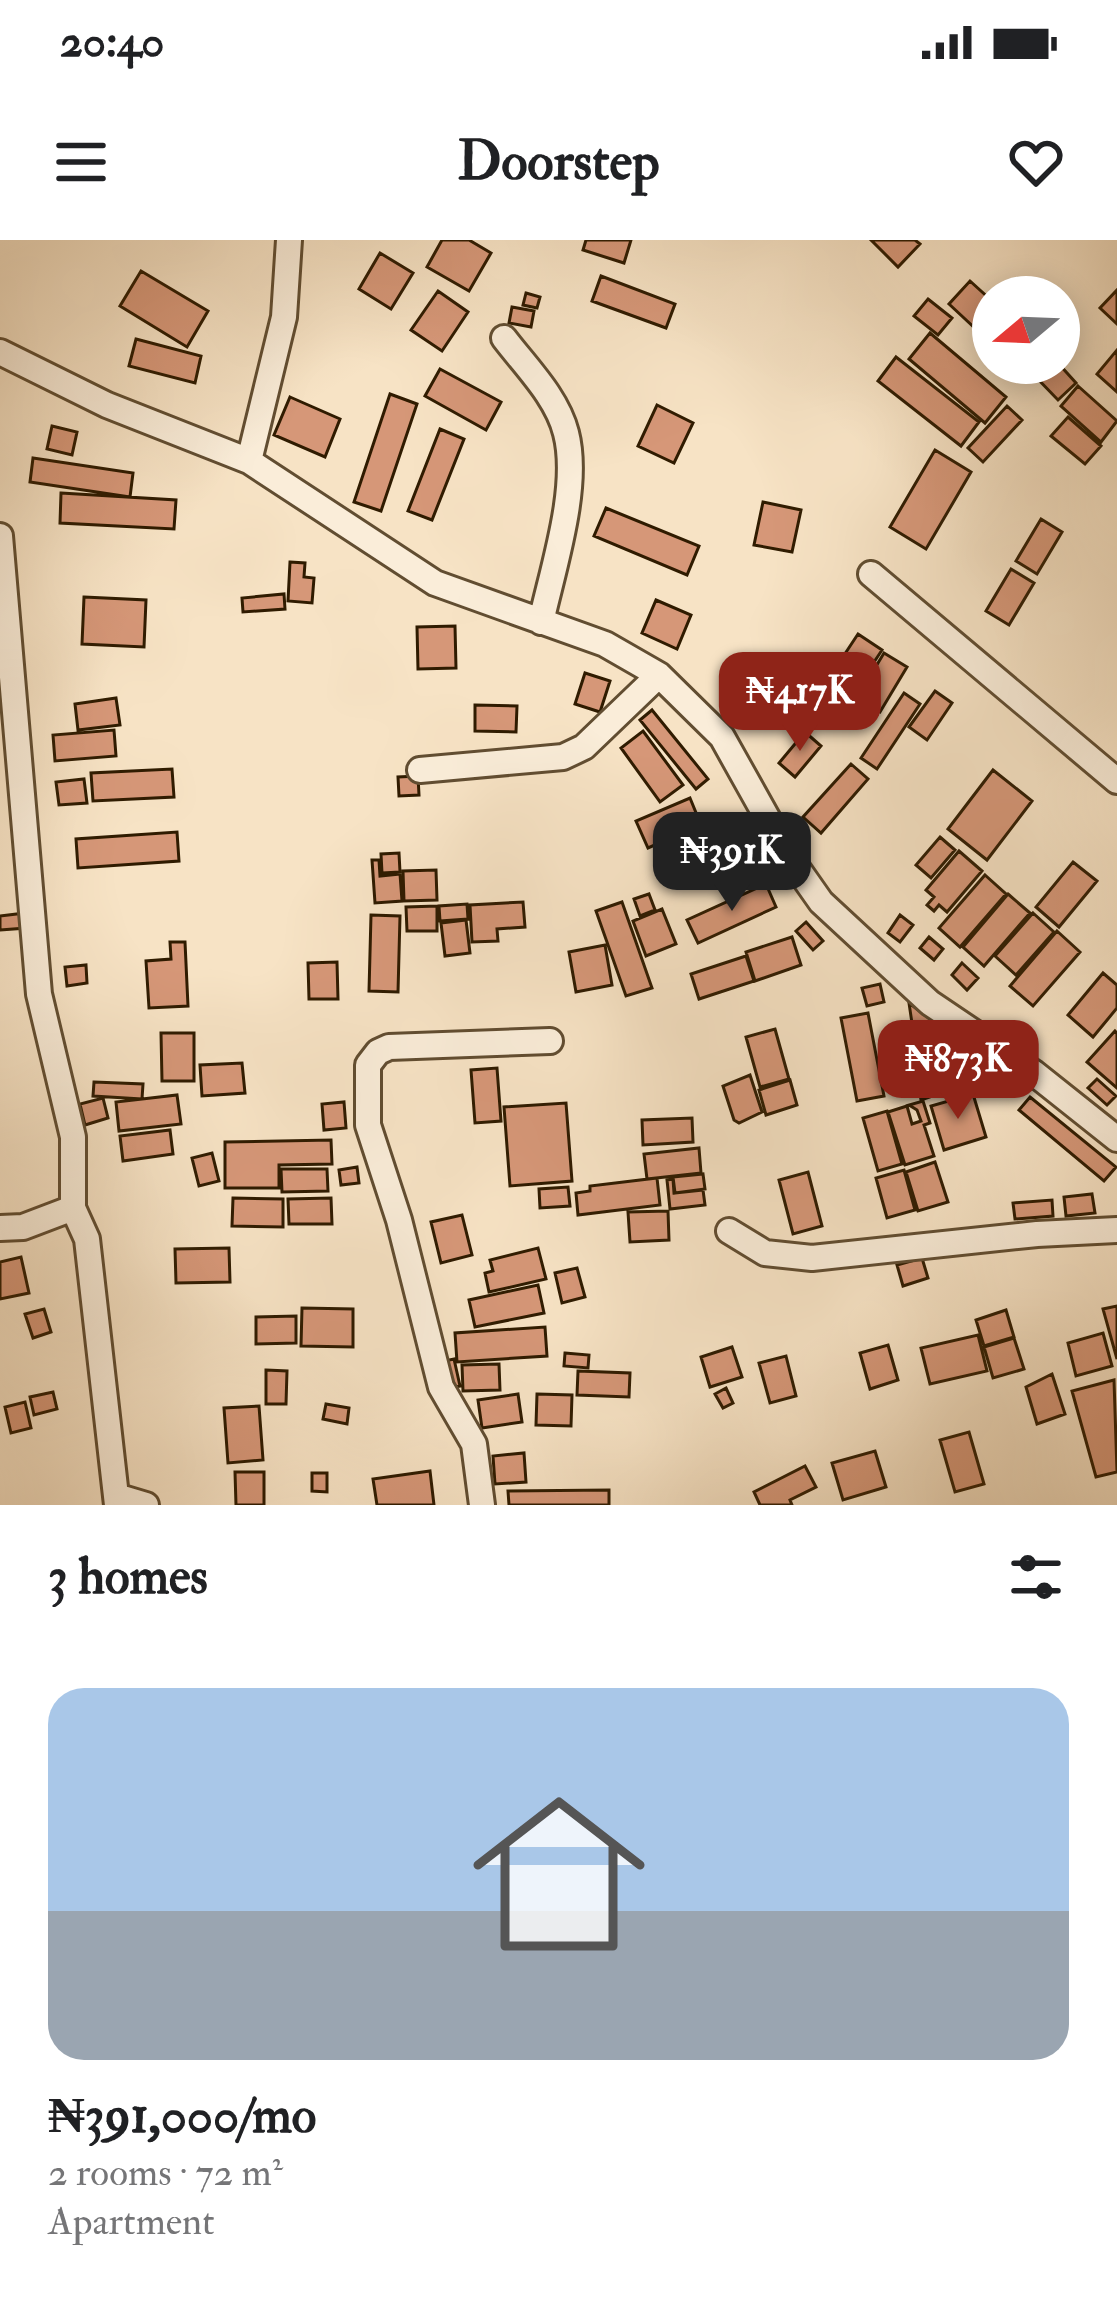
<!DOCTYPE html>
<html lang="en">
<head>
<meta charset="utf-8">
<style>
	:root { --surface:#fff; --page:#f2f2f2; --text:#202124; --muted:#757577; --line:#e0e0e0; --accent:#8f2418 }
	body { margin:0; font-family:"IM FELL Double Pica",serif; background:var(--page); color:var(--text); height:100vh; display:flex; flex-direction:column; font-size:45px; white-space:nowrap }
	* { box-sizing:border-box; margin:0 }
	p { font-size:39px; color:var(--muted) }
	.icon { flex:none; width:66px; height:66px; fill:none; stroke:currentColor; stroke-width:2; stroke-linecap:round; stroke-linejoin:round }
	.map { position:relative; height:1265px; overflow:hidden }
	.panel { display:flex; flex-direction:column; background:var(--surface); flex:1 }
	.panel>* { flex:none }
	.needle { width:78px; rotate:251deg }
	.controls { position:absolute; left:972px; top:36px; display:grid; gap:24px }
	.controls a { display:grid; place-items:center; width:108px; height:108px; border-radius:50%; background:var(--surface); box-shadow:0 6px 30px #0003; font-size:60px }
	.price { position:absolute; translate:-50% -102px; padding:0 27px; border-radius:24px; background:var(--accent); color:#fff; font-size:39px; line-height:78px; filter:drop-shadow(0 3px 6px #0008) }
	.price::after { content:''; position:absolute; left:50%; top:72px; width:36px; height:27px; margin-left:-18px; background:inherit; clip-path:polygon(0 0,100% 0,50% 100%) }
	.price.active { background:#222; color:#fff }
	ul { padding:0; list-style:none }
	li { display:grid; align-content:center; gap:24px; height:636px; padding:0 48px }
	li+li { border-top:3px solid var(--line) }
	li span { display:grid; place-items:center; height:372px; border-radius:36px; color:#555 }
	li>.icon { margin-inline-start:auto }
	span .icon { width:216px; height:216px; fill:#fffc; stroke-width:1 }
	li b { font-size:51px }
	h2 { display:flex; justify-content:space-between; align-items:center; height:144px; padding:0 48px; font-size:51px }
	.status { display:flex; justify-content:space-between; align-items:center; height:84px; padding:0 60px; background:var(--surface); direction:ltr }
	.status svg { height:33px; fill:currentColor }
	header { display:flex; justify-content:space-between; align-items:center; height:156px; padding:0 48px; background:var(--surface); font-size:54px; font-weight:800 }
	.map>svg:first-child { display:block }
	.building { fill:#d69778; stroke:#2f1b00; stroke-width:3 }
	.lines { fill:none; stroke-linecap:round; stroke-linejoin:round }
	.minor-casing { stroke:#614d31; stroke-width:30 }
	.minor { stroke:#faedd9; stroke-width:24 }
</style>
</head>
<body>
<div class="status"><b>20:40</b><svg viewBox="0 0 49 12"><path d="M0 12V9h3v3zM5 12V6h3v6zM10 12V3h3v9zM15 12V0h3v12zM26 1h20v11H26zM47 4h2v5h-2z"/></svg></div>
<header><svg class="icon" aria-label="menu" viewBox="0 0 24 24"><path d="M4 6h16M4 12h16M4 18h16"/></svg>Doorstep<svg class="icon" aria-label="heart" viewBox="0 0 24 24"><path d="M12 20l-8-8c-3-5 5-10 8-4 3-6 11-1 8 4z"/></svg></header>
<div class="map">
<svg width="1117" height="1265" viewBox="0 0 1117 1265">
	<rect width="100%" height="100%" fill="#f7e3c5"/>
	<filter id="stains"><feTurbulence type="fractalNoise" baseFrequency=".00167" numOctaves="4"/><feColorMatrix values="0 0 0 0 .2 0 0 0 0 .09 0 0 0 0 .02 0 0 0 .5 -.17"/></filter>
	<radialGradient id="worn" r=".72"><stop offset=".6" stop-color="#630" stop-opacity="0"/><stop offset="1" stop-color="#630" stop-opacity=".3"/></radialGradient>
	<path class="building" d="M 442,0 L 469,0 L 491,13 L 469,51 L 427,27 Z
		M 586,0 L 631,0 L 624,23 L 583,10 Z
		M 871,0 L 915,0 L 920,4 L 898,27 Z
		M 380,13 L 413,33 L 391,69 L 359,49 Z
		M 141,31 L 208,71 L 187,107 L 120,66 Z
		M 601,36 L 675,64 L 666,88 L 592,61 Z
		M 970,41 L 993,62 L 993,105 L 949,64 Z
		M 1117,50 L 1117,84 L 1100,68 Z
		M 438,51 L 468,72 L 442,111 L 411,90 Z
		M 526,53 L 540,57 L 537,68 L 523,65 Z
		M 928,59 L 952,78 L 938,95 L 914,76 Z
		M 512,67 L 534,71 L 531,87 L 509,83 Z
		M 930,93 L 1006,157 L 985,183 L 909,119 Z
		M 136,99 L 201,116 L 195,143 L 129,126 Z
		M 1117,110 L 1117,152 L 1097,134 Z
		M 896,117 L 979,182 L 961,206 L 878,141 Z
		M 1044,123 L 1058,123 L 1076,143 L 1058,160 L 1033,134 Z
		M 440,129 L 501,162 L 486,190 L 425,156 Z
		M 1078,146 L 1117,181 L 1101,202 L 1061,166 Z
		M 390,154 L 417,164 L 381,271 L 354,262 Z
		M 290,157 L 340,179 L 325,217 L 274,195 Z
		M 657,165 L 693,183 L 674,223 L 638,206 Z
		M 1007,166 L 1022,180 L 983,222 L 968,208 Z
		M 1068,177 L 1101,206 L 1085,224 L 1051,196 Z
		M 52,186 L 77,192 L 72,215 L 47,209 Z
		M 440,189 L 464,199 L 432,280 L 408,271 Z
		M 935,210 L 971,232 L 926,309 L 890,287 Z
		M 33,218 L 133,233 L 130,257 L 30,242 Z
		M 61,253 L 176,260 L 174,289 L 60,283 Z
		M 763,262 L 801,270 L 792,312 L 754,305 Z
		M 606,268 L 699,306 L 687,335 L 594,296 Z
		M 1041,279 L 1062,292 L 1037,334 L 1016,321 Z
		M 290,322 L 305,323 L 304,337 L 314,338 L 312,363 L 288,361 Z
		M 1011,329 L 1034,343 L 1009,385 L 986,371 Z
		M 284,354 L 285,369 L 243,372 L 242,358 Z
		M 84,357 L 146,360 L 144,407 L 82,404 Z
		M 656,360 L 691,375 L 677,409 L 642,393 Z
		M 455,386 L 456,428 L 418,429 L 417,387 Z
		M 858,394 L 882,410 L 851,457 L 827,441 Z
		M 884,413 L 907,427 L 880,472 L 857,458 Z
		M 756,414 L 795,438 L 773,474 L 734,450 Z
		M 585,433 L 610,441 L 600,472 L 575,464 Z
		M 935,451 L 952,463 L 927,500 L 909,487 Z
		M 904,453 L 920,464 L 877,529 L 861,518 Z
		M 116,458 L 120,485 L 78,490 L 75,464 Z
		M 475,465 L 517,466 L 516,492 L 475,491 Z
		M 652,470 L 708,539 L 696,549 L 640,480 Z
		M 114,490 L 116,516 L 55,521 L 53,495 Z
		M 643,491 L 683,545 L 660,562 L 621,508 Z
		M 805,492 L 821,506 L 795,537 L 779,523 Z
		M 851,524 L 868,539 L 821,593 L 803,577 Z
		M 172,529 L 174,557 L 93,561 L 91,533 Z
		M 993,530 L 1032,561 L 987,620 L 948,589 Z
		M 418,536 L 419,555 L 399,556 L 398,537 Z
		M 84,539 L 87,563 L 59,565 L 56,542 Z
		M 690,558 L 701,585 L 648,608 L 636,581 Z
		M 177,592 L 179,621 L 78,628 L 76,599 Z
		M 940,597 L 955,610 L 931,638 L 916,625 Z
		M 959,611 L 982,631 L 947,672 L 939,665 L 934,671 L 927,665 L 934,657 L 926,650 Z
		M 399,613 L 400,632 L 382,633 L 381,614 Z
		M 372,620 L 379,620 L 380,636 L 400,634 L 402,661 L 375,663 Z
		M 1073,622 L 1097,641 L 1059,687 L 1036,667 Z
		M 436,630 L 437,660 L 404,661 L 403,631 Z
		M 985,635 L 1006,654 L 960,707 L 939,688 Z
		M 766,644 L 776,667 L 698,703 L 687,680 Z
		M 649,654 L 655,670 L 640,676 L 634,659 Z
		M 1008,654 L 1030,673 L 984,726 L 963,707 Z
		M 523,662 L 525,687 L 497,689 L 498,701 L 472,702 L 470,665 Z
		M 622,662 L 652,748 L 626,756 L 596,671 Z
		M 467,664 L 468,679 L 440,681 L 439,666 Z
		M 437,666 L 437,691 L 407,691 L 406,667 Z
		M 662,669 L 676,704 L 646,716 L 633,681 Z
		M 25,673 L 26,688 L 0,690 L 0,676 Z
		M 1033,673 L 1054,692 L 1016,735 L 995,716 Z
		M 371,675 L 400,676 L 398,752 L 369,751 Z
		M 900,675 L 913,685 L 900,702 L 888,693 Z
		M 466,680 L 470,713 L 445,716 L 441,683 Z
		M 806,682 L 823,701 L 813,710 L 796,691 Z
		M 1057,691 L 1080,712 L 1033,766 L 1010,746 Z
		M 792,697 L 801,725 L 755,741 L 746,712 Z
		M 929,697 L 943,709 L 934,720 L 920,708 Z
		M 170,702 L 185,702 L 188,766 L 149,768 L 146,721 L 171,719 Z
		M 605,705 L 612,745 L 576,752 L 569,712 Z
		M 746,716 L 754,741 L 699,759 L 691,734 Z
		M 337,722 L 338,759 L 309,759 L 308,723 Z
		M 962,723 L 978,738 L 967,750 L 952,735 Z
		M 86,725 L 87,743 L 67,746 L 65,727 Z
		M 1103,733 L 1117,745 L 1117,768 L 1093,797 L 1068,775 Z
		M 880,744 L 884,762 L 867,766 L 862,748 Z
		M 909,763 L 942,788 L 929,805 L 913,790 Z
		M 868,773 L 884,856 L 857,861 L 841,778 Z
		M 775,789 L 789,839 L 760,847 L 746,797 Z
		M 1115,791 L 1117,793 L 1117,848 L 1087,822 Z
		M 161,793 L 194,793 L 194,841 L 162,841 Z
		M 950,795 L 964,808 L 948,817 L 939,816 L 932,805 L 935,800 L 939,802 Z
		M 963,810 L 973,812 L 985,837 L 956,850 L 948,826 L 952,824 L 950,819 Z
		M 911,811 L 915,837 L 887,843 L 882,815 Z
		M 935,811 L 938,819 L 943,817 L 950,850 L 921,860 L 915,824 L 919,822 L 917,817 Z
		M 242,823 L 245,853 L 202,856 L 200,825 Z
		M 497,828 L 501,881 L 475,883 L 471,830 Z
		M 750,835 L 762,872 L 739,883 L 734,880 L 723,846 Z
		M 1097,839 L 1116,856 L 1107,865 L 1088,848 Z
		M 790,840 L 797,865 L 766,875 L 759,850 Z
		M 94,842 L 143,844 L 142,859 L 93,856 Z
		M 973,854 L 986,897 L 944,910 L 931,866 Z
		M 177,855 L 181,884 L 119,891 L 116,862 Z
		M 1030,857 L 1116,927 L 1104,941 L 1019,870 Z
		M 103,858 L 108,878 L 85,885 L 80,864 Z
		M 923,861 L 930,883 L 924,885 L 934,916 L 905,925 L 888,872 L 907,866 L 912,884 L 921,881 L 917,870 L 909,865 Z
		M 344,862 L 346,888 L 324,890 L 322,864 Z
		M 566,863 L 572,941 L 510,946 L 504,867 Z
		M 887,871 L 902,924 L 878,931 L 863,878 Z
		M 692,878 L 693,902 L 643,905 L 642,880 Z
		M 170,890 L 173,914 L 123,921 L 120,896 Z
		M 331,900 L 332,924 L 279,925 L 279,948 L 225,948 L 225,902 Z
		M 699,908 L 701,933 L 647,939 L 644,914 Z
		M 212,913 L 219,941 L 199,946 L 192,918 Z
		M 935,922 L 948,962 L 918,971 L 906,932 Z
		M 357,927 L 359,943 L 341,945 L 339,930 Z
		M 281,929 L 327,929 L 328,951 L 282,952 Z
		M 904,930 L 915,970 L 887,978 L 876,938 Z
		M 808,932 L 822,986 L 793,994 L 779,940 Z
		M 703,934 L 705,949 L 675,953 L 673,937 Z
		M 657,938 L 660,965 L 578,975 L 576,953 L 590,951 L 590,946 Z
		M 673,939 L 674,953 L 703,950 L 705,965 L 670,969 L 667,940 Z
		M 568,947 L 570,966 L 540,968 L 539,949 Z
		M 1092,954 L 1095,973 L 1066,976 L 1064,957 Z
		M 233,958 L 283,959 L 283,987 L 232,986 Z
		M 331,958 L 332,984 L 289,984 L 288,959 Z
		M 1052,960 L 1053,976 L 1015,979 L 1013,963 Z
		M 668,971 L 669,1000 L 630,1002 L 628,972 Z
		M 462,975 L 472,1015 L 441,1023 L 431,982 Z
		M 229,1008 L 230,1042 L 176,1043 L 175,1009 Z
		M 538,1008 L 546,1039 L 489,1052 L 485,1033 L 493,1031 L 490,1020 Z
		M 21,1017 L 29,1053 L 0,1059 L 0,1022 Z
		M 922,1018 L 928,1038 L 903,1046 L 897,1025 Z
		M 577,1028 L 585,1057 L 562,1063 L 555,1033 Z
		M 538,1045 L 544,1073 L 475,1087 L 469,1060 Z
		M 1117,1066 L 1117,1119 L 1103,1069 Z
		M 302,1068 L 353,1069 L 353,1107 L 301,1106 Z
		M 44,1069 L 51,1092 L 33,1098 L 25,1074 Z
		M 1006,1070 L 1014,1097 L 984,1106 L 976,1080 Z
		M 296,1076 L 296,1103 L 256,1104 L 256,1077 Z
		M 545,1087 L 547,1116 L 457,1122 L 455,1093 Z
		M 1103,1093 L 1112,1126 L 1076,1136 L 1068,1103 Z
		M 978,1095 L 987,1131 L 930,1144 L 921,1108 Z
		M 1014,1098 L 1024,1129 L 993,1138 L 984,1107 Z
		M 888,1105 L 898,1140 L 870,1149 L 860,1113 Z
		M 732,1107 L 742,1137 L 710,1147 L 701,1117 Z
		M 565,1113 L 589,1115 L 588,1128 L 564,1126 Z
		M 786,1116 L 796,1156 L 770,1163 L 759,1123 Z
		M 454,1119 L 460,1146 L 445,1149 L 440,1122 Z
		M 499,1124 L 500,1150 L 463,1151 L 462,1125 Z
		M 266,1130 L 287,1131 L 286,1164 L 266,1164 Z
		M 578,1131 L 630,1133 L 629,1157 L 577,1155 Z
		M 1052,1134 L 1065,1174 L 1037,1184 L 1026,1147 Z
		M 1114,1140 L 1117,1232 L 1096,1237 L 1072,1151 Z
		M 726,1148 L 733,1163 L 723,1168 L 715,1154 Z
		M 53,1152 L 57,1169 L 34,1175 L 30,1157 Z
		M 518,1154 L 522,1182 L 482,1188 L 478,1160 Z
		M 537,1154 L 572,1155 L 571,1186 L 536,1185 Z
		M 25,1162 L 31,1188 L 11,1193 L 5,1167 Z
		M 326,1164 L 349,1168 L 347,1184 L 323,1179 Z
		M 259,1166 L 263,1220 L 228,1223 L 224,1168 Z
		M 969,1192 L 984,1244 L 955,1252 L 940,1200 Z
		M 875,1211 L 886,1247 L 843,1260 L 832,1223 Z
		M 524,1213 L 526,1242 L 495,1244 L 493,1216 Z
		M 805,1226 L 816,1247 L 790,1260 L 792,1265 L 760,1265 L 754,1252 Z
		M 430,1231 L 434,1265 L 377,1265 L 373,1239 Z
		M 235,1232 L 264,1232 L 264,1265 L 236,1265 Z
		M 312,1233 L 327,1233 L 327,1252 L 312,1251 Z
		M 609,1250 L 609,1265 L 509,1265 L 508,1251 Z"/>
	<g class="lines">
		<defs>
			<path id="minor" d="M 504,98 C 526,127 557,157 566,193 C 580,247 553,328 541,382
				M 0,112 L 107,165 L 249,221 L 435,343 L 605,404 L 659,435 L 722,497 L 788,615 L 821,662 L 930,763 L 1034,833 L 1117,899
				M 249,221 L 284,77 L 289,0
				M 0,296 L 39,754 L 73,897 L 73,968 L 87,999 L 117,1265
				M 871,334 L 1117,541
				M 420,530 L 563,517 L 584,507 L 659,435
				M 0,988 L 23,987 L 73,968
				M 729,991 L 765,1013 L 812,1018 L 1037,994 L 1117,990
				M 116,1256 L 146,1265
				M 482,1265 L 474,1204 L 441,1147 L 399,980 L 368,885 L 368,825 L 378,812 L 389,807 L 550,801"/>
		</defs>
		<use href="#minor" class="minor-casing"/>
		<use href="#minor" class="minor"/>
	</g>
	<rect width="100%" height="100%" filter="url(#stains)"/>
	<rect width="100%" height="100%" fill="url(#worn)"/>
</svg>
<div class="controls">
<a><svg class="needle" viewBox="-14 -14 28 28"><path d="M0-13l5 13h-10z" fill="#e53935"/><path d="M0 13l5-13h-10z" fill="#757577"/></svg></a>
</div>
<b class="price" style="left:800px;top:514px">₦417K</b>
<b class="price active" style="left:732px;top:674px">₦391K</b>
<b class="price" style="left:958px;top:882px">₦873K</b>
</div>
<section class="panel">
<h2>3 homes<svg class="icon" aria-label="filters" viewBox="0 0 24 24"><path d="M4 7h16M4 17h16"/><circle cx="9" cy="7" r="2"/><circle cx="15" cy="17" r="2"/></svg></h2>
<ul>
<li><span style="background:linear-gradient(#a9c7e8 60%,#9aa5b1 0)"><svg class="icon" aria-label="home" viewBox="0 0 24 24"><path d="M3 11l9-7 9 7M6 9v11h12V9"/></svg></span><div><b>₦391,000/mo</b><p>2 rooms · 72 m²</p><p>Apartment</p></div></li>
</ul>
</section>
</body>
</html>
